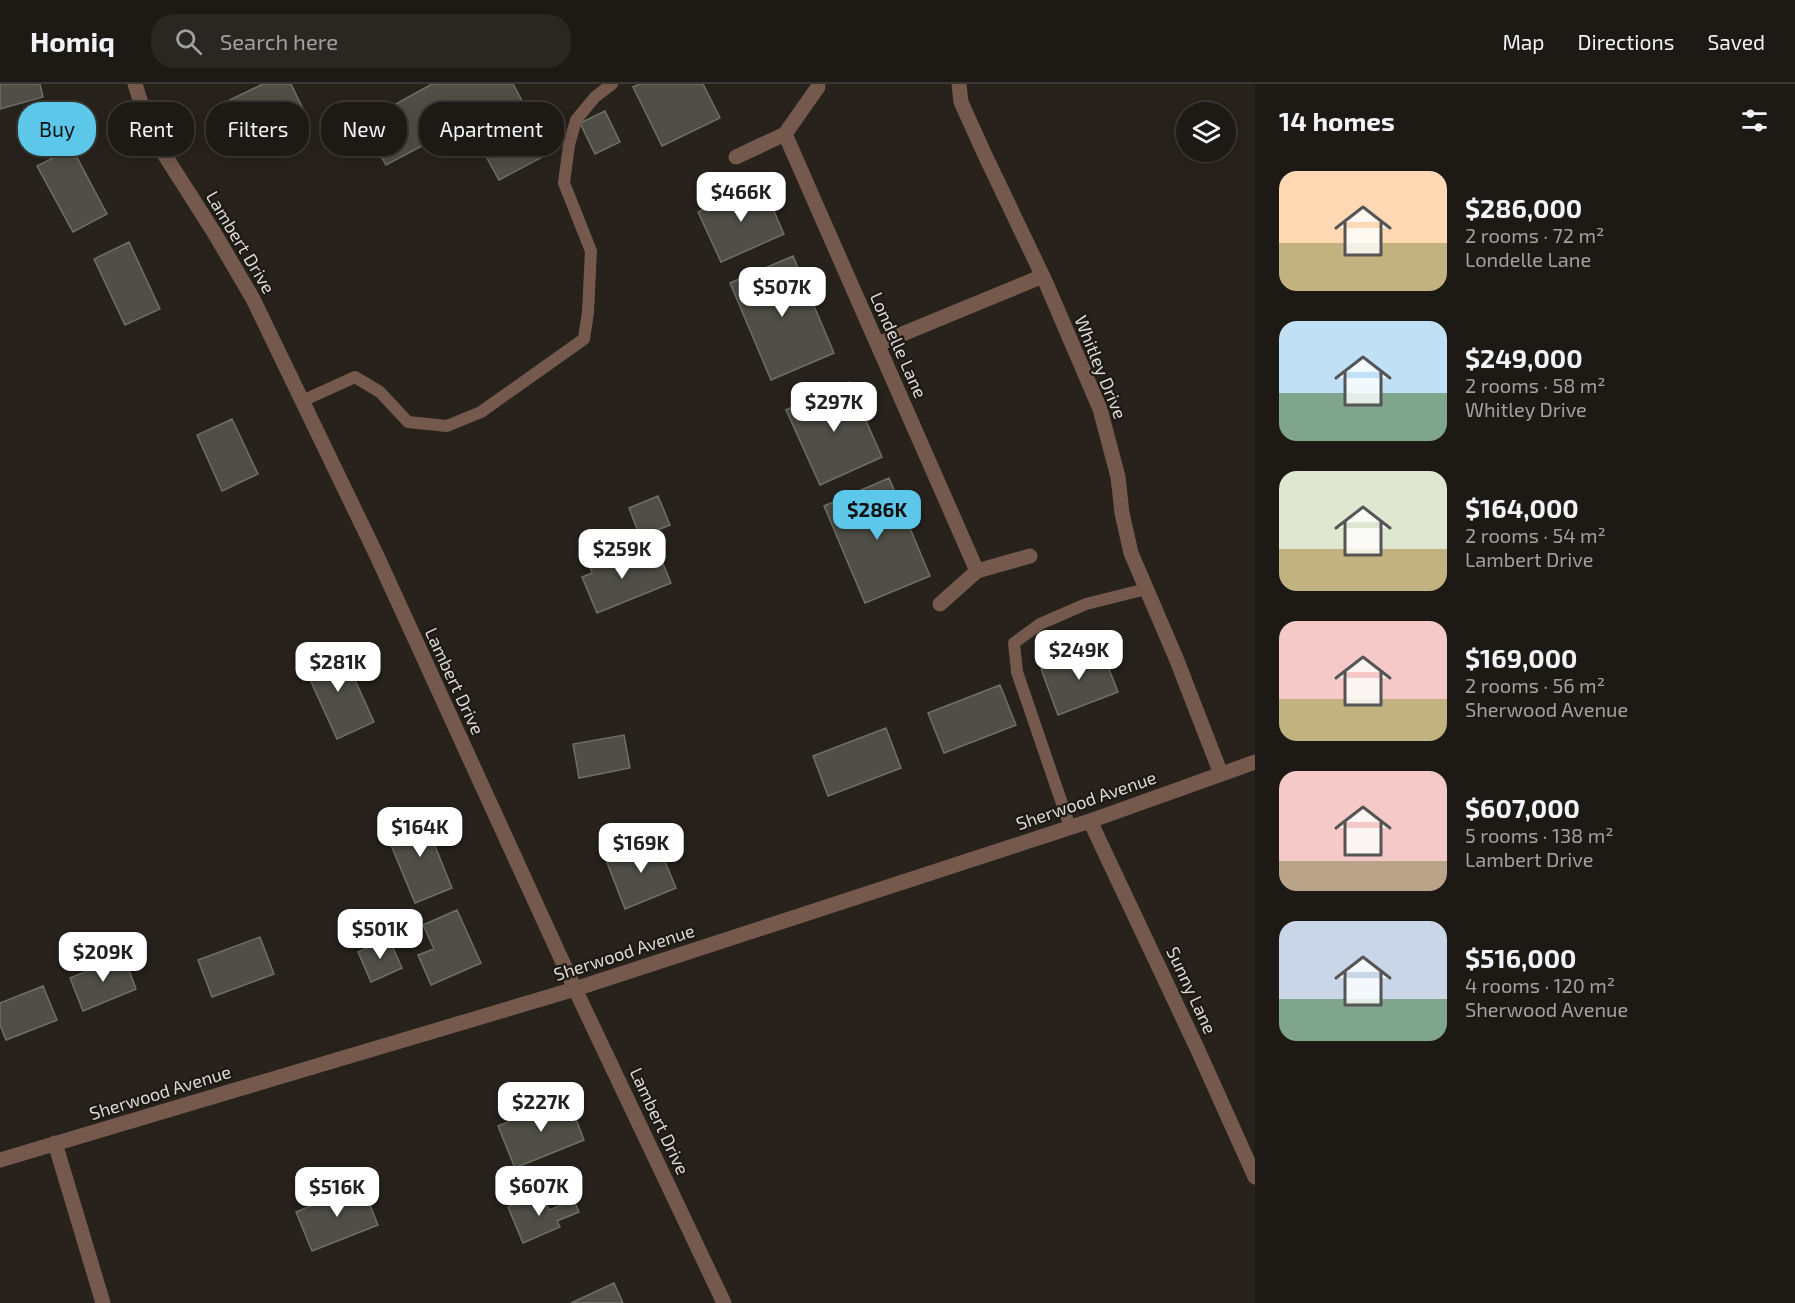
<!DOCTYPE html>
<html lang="en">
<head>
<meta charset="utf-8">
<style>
	:root { --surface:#1d1a15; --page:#2a2722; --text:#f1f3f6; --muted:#a0a1a0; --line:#3b3834; --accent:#5cc7e8 }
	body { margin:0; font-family:"Exo 2",sans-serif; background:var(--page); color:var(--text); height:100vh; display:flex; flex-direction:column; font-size:22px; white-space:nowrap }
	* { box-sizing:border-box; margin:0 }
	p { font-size:20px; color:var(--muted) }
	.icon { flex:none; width:33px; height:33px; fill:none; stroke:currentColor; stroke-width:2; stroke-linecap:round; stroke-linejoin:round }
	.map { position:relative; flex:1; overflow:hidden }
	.sheet { display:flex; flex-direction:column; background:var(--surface); width:540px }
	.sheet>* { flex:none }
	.top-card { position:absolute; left:18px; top:18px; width:570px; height:54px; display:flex; gap:12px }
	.controls { position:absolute; left:1176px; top:18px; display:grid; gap:12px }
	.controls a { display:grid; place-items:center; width:60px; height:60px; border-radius:50%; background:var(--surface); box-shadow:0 3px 15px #0003,0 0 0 2px var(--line); font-size:30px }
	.price { position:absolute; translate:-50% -51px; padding:0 14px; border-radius:12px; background:#fff; color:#222; font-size:20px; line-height:39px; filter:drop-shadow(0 2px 3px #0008) }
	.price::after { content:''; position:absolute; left:50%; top:36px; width:18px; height:14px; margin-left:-9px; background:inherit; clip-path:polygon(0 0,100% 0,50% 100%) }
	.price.selected { background:var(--accent); color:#111 }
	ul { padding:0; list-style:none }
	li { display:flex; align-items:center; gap:18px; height:150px; padding:0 24px }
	li span { display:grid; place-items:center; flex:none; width:168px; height:120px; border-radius:18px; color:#555 }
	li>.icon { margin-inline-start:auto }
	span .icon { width:72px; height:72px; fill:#fffc; stroke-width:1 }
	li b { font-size:26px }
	h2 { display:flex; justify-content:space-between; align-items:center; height:72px; padding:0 24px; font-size:26px }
	.pill { padding:0 21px; border-radius:24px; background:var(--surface); box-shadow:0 3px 15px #0003,0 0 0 2px var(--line); font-size:21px; line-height:54px }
	.pill.selected { background:var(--accent); color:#111 }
	header { display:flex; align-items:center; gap:36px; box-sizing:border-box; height:84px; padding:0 30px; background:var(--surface); border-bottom:2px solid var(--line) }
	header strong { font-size:28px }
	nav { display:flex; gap:33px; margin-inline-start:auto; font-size:21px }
	.search { width:420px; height:54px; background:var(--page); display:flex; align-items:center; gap:15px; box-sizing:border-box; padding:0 21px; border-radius:24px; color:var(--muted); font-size:22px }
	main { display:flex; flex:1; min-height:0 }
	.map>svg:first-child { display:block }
	.building { fill:#504f47; stroke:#706f66; stroke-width:1.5 }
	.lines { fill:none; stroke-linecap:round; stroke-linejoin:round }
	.service { stroke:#75594d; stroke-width:12 }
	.minor { stroke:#75594d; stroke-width:15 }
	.labels { text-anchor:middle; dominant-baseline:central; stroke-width:4.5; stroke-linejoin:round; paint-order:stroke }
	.street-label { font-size:18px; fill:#dedbd7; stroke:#1d1913 }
</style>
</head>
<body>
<header>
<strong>Homiq</strong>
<div class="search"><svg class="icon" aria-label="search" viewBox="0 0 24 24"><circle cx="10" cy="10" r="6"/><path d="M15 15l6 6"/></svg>Search here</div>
<nav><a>Map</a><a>Directions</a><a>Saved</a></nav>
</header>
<main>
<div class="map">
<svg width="1255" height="1219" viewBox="0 0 1255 1219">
	<rect width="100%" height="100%" fill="#27221c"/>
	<path class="building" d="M 0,0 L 40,0 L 43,13 L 0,25 Z
		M 263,0 L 291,0 L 305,29 L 237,62 L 217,22 Z
		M 432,0 L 513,0 L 550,69 L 499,96 L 467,38 L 386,81 L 363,38 Z
		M 640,0 L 703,0 L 720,34 L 662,62 L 633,3 Z
		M 605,27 L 620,58 L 595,70 L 580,39 Z
		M 72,64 L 107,130 L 73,148 L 37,82 Z
		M 762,100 L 784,150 L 721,178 L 698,128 Z
		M 129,158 L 160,225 L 125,241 L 94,175 Z
		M 793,172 L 834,269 L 771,296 L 730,199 Z
		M 849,298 L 882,373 L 820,401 L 786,326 Z
		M 232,335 L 258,390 L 222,407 L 197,351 Z
		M 889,394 L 930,492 L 865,519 L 824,422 Z
		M 658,412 L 670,441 L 640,453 L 629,424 Z
		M 610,464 L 619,486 L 659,470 L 671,499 L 597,529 L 582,493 L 592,489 L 587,474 Z
		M 1100,562 L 1118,608 L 1058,631 L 1041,585 Z
		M 340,563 L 374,638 L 337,655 L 303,580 Z
		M 1000,601 L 1016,641 L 944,669 L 928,629 Z
		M 886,644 L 901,684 L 828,712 L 813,672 Z
		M 624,651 L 630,684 L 579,694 L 573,660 Z
		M 438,729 L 443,741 L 429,747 L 452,804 L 415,819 L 386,749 Z
		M 656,756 L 676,804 L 625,825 L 606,776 Z
		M 457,826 L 481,879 L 431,901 L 418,871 L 434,865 L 423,841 Z
		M 260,853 L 274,890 L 212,913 L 198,876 Z
		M 389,855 L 402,884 L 371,898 L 358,868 Z
		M 124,872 L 136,905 L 83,927 L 70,894 Z
		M 43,902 L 57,936 L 6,956 L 0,941 L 0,919 Z
		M 568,1014 L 584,1056 L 515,1084 L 498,1042 Z
		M 362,1101 L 378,1141 L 312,1167 L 296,1128 Z
		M 542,1109 L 549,1126 L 574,1116 L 579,1128 L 557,1137 L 560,1143 L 523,1159 L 508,1123 Z
		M 614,1199 L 623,1219 L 571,1219 Z"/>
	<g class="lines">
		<path class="service" d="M 302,317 L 355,293 L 380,308 L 408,338 L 447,342 L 481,328 L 584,255 L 588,228 L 591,167 L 564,99 L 569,61 L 576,36 L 595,13 L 612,0
			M 1070,743 L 1017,588 L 1014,559 L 1040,540 L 1086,520 L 1146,505"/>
		<path class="minor" d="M 135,0 L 150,48 L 215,150 L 253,215 L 377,472 L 575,905 L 724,1219
			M 959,0 L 961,18 L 984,69 L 1046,199 L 1100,325 L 1118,393 L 1122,429 L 1131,469 L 1176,574 L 1221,690
			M 785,50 L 977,487
			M 736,73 L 785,50 L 818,3
			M 878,260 L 1043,192
			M 940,520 L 977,487 L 1030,472
			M 1090,737 L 1197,964 L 1255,1093
			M 55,1059 L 103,1219
			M 0,1076 L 575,905 L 1090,737 L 1255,678"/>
	</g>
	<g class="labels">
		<g class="street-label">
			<text transform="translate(241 158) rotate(59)">Lambert Drive</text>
			<text transform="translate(899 261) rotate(66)">Londelle Lane</text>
			<text transform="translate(1101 283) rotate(68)">Whitley Drive</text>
			<text transform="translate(455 597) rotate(65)">Lambert Drive</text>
			<text transform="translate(1086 716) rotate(-19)">Sherwood Avenue</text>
			<text transform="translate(624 868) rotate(-18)">Sherwood Avenue</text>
			<text transform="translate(1192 906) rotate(65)">Sunny Lane</text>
			<text transform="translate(160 1008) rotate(-17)">Sherwood Avenue</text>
			<text transform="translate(660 1037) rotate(65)">Lambert Drive</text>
		</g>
	</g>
</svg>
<div class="controls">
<a><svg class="icon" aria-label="layers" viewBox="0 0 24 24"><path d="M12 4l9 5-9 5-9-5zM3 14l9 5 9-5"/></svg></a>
</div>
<b class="price" style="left:741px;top:139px">$466K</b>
<b class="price" style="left:782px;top:234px">$507K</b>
<b class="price" style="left:834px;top:349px">$297K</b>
<b class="price selected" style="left:877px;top:457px">$286K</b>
<b class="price" style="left:622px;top:496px">$259K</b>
<b class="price" style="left:1079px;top:597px">$249K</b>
<b class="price" style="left:338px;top:609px">$281K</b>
<b class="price" style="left:420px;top:774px">$164K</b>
<b class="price" style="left:641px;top:790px">$169K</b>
<b class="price" style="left:380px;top:876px">$501K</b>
<b class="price" style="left:103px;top:899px">$209K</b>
<b class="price" style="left:541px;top:1049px">$227K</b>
<b class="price" style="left:539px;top:1133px">$607K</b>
<b class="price" style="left:337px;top:1134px">$516K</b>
<div class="top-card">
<a class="pill selected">Buy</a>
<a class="pill">Rent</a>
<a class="pill">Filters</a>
<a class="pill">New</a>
<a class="pill">Apartment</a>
</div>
</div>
<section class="sheet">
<h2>14 homes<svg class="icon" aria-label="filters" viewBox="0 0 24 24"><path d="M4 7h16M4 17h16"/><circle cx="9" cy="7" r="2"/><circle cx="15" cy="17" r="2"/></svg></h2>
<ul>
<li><span style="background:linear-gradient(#ffd9b3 60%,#c2b280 0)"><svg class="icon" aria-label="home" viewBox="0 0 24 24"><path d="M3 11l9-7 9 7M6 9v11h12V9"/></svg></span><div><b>$286,000</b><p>2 rooms · 72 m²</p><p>Londelle Lane</p></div></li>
<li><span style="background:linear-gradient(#bfe0f5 60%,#7fa58c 0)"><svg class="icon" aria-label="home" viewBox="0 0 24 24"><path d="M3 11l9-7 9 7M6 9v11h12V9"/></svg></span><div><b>$249,000</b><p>2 rooms · 58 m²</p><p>Whitley Drive</p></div></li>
<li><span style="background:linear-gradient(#dfe7d0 65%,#c2b280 0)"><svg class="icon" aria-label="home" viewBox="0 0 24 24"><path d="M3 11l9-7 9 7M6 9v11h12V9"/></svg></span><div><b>$164,000</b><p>2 rooms · 54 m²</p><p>Lambert Drive</p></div></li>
<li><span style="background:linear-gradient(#f6c9c9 65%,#c2b280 0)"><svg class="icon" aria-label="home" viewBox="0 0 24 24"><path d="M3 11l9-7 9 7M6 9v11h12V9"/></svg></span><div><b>$169,000</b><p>2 rooms · 56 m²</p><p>Sherwood Avenue</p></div></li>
<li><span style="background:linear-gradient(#f6c9c9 75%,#b9a48a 0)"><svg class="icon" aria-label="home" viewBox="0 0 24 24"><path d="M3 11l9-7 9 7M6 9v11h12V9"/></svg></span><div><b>$607,000</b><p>5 rooms · 138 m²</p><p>Lambert Drive</p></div></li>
<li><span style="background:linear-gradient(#c9d6e8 65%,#7fa58c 0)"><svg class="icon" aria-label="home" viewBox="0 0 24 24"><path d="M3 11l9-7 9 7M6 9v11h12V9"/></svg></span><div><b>$516,000</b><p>4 rooms · 120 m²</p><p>Sherwood Avenue</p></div></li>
</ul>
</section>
</main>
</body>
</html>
